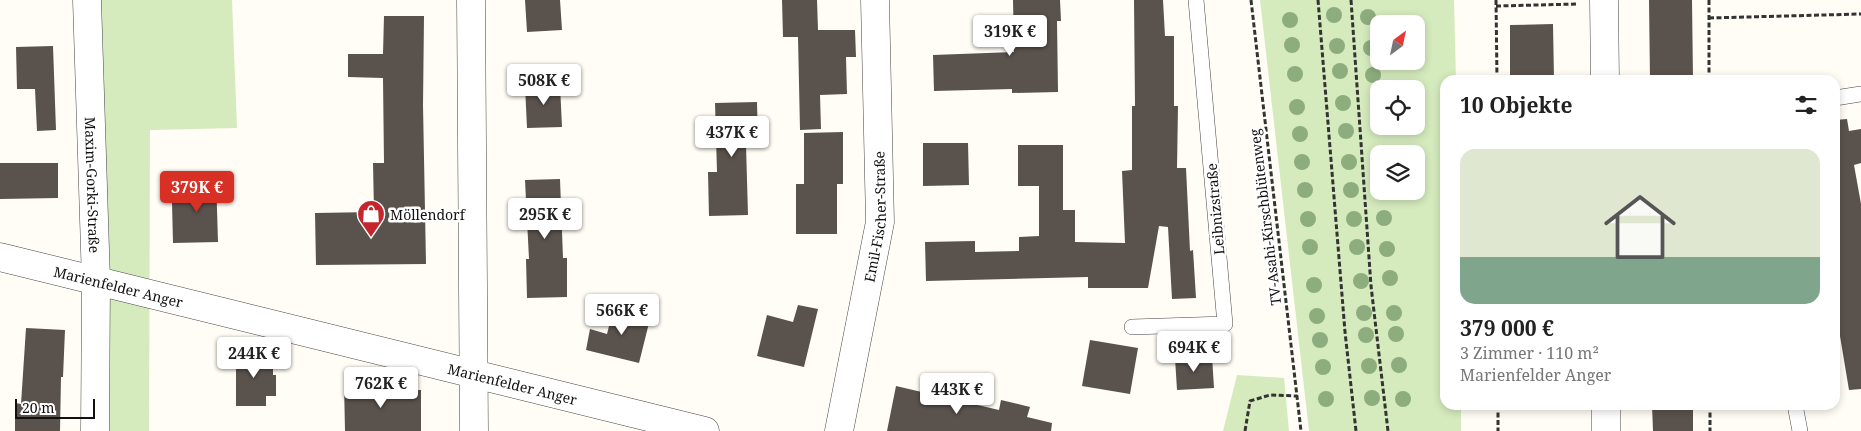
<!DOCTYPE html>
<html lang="de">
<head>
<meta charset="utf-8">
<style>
	:root { --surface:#fff; --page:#f6f6f6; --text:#222; --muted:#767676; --line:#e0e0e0; --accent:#d93025 }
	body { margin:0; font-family:"Noto Serif",serif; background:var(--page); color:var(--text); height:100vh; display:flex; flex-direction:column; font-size:19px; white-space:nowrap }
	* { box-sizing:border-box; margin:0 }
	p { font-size:16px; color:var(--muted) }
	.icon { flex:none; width:28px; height:28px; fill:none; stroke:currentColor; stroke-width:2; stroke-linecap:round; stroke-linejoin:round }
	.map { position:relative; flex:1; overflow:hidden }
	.side { position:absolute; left:1440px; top:75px; width:400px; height:335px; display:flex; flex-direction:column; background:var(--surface); border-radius:15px; box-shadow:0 2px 8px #0003 }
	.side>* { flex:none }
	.needle { width:32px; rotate:33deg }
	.controls { position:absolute; left:1370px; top:15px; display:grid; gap:10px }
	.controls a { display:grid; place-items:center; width:55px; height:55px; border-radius:10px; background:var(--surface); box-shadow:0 2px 8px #0003; font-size:25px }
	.scale { position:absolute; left:15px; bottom:12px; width:80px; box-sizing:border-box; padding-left:5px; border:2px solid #111; border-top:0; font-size:14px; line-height:18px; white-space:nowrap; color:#111; -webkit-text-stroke:4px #fff; paint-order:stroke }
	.price { position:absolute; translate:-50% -42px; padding:0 11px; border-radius:5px; background:#fff; color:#222; font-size:16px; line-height:32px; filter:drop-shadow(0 1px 2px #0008) }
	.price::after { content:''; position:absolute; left:50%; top:30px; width:15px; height:11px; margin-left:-8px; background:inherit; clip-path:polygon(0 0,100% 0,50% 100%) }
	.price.current { background:var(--accent); color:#fff }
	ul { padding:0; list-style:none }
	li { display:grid; align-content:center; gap:10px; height:265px; padding:0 20px }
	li+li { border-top:1px solid var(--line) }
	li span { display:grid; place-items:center; height:155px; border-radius:15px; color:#555 }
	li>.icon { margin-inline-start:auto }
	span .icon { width:90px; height:90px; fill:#fffc; stroke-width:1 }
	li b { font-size:21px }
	h2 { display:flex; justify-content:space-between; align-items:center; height:60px; padding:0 20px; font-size:21px }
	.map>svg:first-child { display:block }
	.green { fill:#d5ebbd; fill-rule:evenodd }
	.building { fill:#5a524d }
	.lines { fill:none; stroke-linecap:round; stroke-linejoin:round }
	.service-casing { stroke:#444; stroke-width:16 }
	.minor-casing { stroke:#444; stroke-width:29 }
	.path { stroke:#333; stroke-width:3; stroke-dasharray:5 2.5; stroke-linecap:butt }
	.service { stroke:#fff; stroke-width:15 }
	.minor { stroke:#fff; stroke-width:28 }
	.tree { fill:#8dad7f }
	.labels { text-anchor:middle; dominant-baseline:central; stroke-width:5; stroke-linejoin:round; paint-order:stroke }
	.street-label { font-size:14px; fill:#111; stroke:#fff }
	.poi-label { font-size:14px; fill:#111; stroke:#fff; text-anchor:start }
</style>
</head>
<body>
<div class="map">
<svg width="1861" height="431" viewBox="0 0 1861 431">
	<rect width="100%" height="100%" fill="#fffdf5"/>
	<path class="green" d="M 95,0 L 232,0 L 237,128 L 150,130 L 149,431 L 104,431 Z
		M 1260,0 L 1454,0 L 1456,80 L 1445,80 L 1445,405 L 1461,405 L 1461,431 L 1309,431 ZM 1379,24 L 1416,24 L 1416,61 L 1379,61 ZM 1379,89 L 1416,89 L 1416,126 L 1379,126 ZM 1379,154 L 1416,154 L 1416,191 L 1379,191 Z
		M 1237,375 L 1284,378 L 1289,431 L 1223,431 Z"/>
	<path class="building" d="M 525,0 L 560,0 L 562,30 L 527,32 Z
		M 782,0 L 817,0 L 818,30 L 855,30 L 856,57 L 846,57 L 847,94 L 820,95 L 821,129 L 800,130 L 798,37 L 783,37 Z
		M 1013,0 L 1060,0 L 1061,21 L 1057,21 L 1058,92 L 1012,93 L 1012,89 L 934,91 L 933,55 L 1014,52 Z
		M 1134,0 L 1163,0 L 1165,36 L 1174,36 L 1174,106 L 1178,106 L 1177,168 L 1186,168 L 1190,251 L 1193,250 L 1196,298 L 1172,299 L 1168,227 L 1159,226 L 1148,288 L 1088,288 L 1088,277 L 926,281 L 925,242 L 975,241 L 975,252 L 1019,251 L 1019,237 L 1039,236 L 1039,186 L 1018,186 L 1018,145 L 1063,145 L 1063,210 L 1075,210 L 1075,242 L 1125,243 L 1122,171 L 1132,170 L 1132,106 L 1135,106 Z
		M 1649,0 L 1692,0 L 1693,80 L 1650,80 Z
		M 384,16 L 424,16 L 423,105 L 426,264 L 316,265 L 315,213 L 374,212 L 373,163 L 384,163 L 383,78 L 348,77 L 348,54 L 383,54 Z
		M 1553,24 L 1554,80 L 1510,80 L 1510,25 Z
		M 53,46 L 56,130 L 37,131 L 35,89 L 17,89 L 16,47 Z
		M 560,85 L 562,127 L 527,128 L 525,86 Z
		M 757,102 L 758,145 L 746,145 L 748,215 L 709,216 L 708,172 L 717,172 L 715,103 Z
		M 1847,119 L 1849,131 L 1861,129 L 1861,163 L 1854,165 L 1861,204 L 1861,389 L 1849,390 L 1835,306 L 1835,120 Z
		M 843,132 L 843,184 L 837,184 L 837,234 L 796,234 L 796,184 L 804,184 L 804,133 Z
		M 923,143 L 968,143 L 969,185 L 923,186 Z
		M 0,163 L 58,163 L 58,198 L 0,199 Z
		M 216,177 L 218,242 L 173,243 L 172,203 L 187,202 L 186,178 Z
		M 560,179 L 563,258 L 567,258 L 567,297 L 527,298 L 526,259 L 529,259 L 525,180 Z
		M 798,305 L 818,309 L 804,367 L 757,356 L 767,315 L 793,322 Z
		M 614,306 L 651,315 L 639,363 L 586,350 L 590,329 L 607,334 Z
		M 26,328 L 65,330 L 63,377 L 61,377 L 60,431 L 15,431 L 15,403 L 21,404 Z
		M 1090,340 L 1138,348 L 1130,394 L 1082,386 Z
		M 236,351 L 266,351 L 266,364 L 273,364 L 273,375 L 276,375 L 276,396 L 266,396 L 266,406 L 236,406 Z
		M 1212,356 L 1214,388 L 1177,390 L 1175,358 Z
		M 344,383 L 385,383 L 386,391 L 421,390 L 421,431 L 345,431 Z
		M 896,386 L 999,410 L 1001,400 L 1030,407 L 1027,417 L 1052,423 L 1051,431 L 887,431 Z
		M 1652,405 L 1693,405 L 1693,431 L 1653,431 Z"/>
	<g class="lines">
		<defs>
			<path id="service" d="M 1835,98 L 1861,94
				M 1132,327 L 1225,324 L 1196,0
				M 1795,405 L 1800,431"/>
			<g id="minor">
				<path id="s1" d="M 87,0 L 96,281 L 95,431"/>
				<path d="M 471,0 L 474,431"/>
				<path d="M 1604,0 L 1605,80"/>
				<path id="s2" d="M 0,257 L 705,431"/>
				<path d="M 1606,405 L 1606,431"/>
				<path id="s3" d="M 839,431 L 880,222 L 875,0"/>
			</g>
		</defs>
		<use href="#service" class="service-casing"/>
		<use href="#minor" class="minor-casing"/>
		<path class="path" d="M 1251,0 L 1301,431
			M 1318,0 L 1345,332 L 1356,431
			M 1351,0 L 1371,286 L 1388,431
			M 1496,0 L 1497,80
			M 1709,0 L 1709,80
			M 1496,6 L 1578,4
			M 1709,18 L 1861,14
			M 1498,405 L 1498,431
			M 1710,405 L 1710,431
			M 1245,431 L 1250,401 L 1270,395 L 1297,396"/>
		<use href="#service" class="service"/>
		<use href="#minor" class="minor"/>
	</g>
	<g class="tree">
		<circle cx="1334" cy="15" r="8"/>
		<circle cx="1368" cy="17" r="8"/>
		<circle cx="1290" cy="20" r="8"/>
		<circle cx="1292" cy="45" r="8"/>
		<circle cx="1337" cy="46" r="8"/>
		<circle cx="1371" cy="48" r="8"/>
		<circle cx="1340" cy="71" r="8"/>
		<circle cx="1295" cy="74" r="8"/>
		<circle cx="1373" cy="75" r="8"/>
		<circle cx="1343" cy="103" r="8"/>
		<circle cx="1297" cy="107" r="8"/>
		<circle cx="1346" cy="131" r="8"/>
		<circle cx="1300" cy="134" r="8"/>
		<circle cx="1302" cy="162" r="8"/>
		<circle cx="1349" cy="162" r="8"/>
		<circle cx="1305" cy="190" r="8"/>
		<circle cx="1351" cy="190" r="8"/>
		<circle cx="1384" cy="218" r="8"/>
		<circle cx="1308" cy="219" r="8"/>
		<circle cx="1354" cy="219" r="8"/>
		<circle cx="1310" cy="247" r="8"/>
		<circle cx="1357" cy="247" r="8"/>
		<circle cx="1387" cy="249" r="8"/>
		<circle cx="1390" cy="278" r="8"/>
		<circle cx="1361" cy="281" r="8"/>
		<circle cx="1314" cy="285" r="8"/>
		<circle cx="1364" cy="313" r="8"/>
		<circle cx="1394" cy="313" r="8"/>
		<circle cx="1317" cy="316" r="8"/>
		<circle cx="1396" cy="334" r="8"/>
		<circle cx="1366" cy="335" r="8"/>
		<circle cx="1320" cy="340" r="8"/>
		<circle cx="1399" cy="365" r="8"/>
		<circle cx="1369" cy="366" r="8"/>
		<circle cx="1323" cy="367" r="8"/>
		<circle cx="1372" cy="398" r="8"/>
		<circle cx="1326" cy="399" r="8"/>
		<circle cx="1403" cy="399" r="8"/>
	</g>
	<defs>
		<symbol id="shop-pin" viewBox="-11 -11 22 30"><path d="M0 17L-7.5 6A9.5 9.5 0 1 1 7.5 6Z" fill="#c4262e" stroke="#fff"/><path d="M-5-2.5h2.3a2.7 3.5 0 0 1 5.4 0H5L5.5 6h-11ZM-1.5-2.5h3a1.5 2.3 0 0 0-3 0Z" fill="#fff"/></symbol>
	</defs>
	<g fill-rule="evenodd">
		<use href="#shop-pin" x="355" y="198" width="32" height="43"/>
	</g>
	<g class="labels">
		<g class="street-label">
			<text stroke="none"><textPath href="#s1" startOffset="185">Maxim-Gorki-Straße</textPath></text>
			<text transform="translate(1215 209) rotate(-95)">Leibnizstraße</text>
			<text stroke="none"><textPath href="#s3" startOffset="218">Emil-Fischer-Straße</textPath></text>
			<text transform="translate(1265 217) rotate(-97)">TV-Asahi-Kirschblütenweg</text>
			<text stroke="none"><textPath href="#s2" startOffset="122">Marienfelder Anger</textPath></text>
			<text stroke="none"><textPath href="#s2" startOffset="528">Marienfelder Anger</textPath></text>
		</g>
		<g class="poi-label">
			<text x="390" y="214">Möllendorf</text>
		</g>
	</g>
</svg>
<div class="controls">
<a><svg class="needle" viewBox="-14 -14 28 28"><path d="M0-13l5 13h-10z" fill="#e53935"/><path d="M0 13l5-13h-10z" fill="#767676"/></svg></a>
<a><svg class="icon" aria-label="locate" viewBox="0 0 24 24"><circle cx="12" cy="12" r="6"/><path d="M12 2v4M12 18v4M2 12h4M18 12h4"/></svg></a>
<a><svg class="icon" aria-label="layers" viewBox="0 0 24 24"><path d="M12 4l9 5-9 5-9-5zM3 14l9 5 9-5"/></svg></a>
</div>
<div class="scale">20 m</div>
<b class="price" style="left:1010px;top:57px">319K €</b>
<b class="price" style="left:544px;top:106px">508K €</b>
<b class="price" style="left:732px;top:158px">437K €</b>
<b class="price current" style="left:197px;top:213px">379K €</b>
<b class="price" style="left:545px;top:240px">295K €</b>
<b class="price" style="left:622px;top:336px">566K €</b>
<b class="price" style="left:1194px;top:373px">694K €</b>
<b class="price" style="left:254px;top:379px">244K €</b>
<b class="price" style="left:381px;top:409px">762K €</b>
<b class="price" style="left:957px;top:415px">443K €</b>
<section class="side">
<h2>10 Objekte<svg class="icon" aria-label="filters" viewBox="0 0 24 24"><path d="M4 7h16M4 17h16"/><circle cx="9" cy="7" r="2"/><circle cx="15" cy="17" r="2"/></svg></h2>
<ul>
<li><span style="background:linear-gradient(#dfe7d0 70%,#7fa58c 0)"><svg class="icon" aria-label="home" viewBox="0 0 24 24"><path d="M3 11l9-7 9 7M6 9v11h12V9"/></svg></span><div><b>379 000 €</b><p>3 Zimmer · 110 m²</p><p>Marienfelder Anger</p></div></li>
</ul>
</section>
</div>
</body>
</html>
